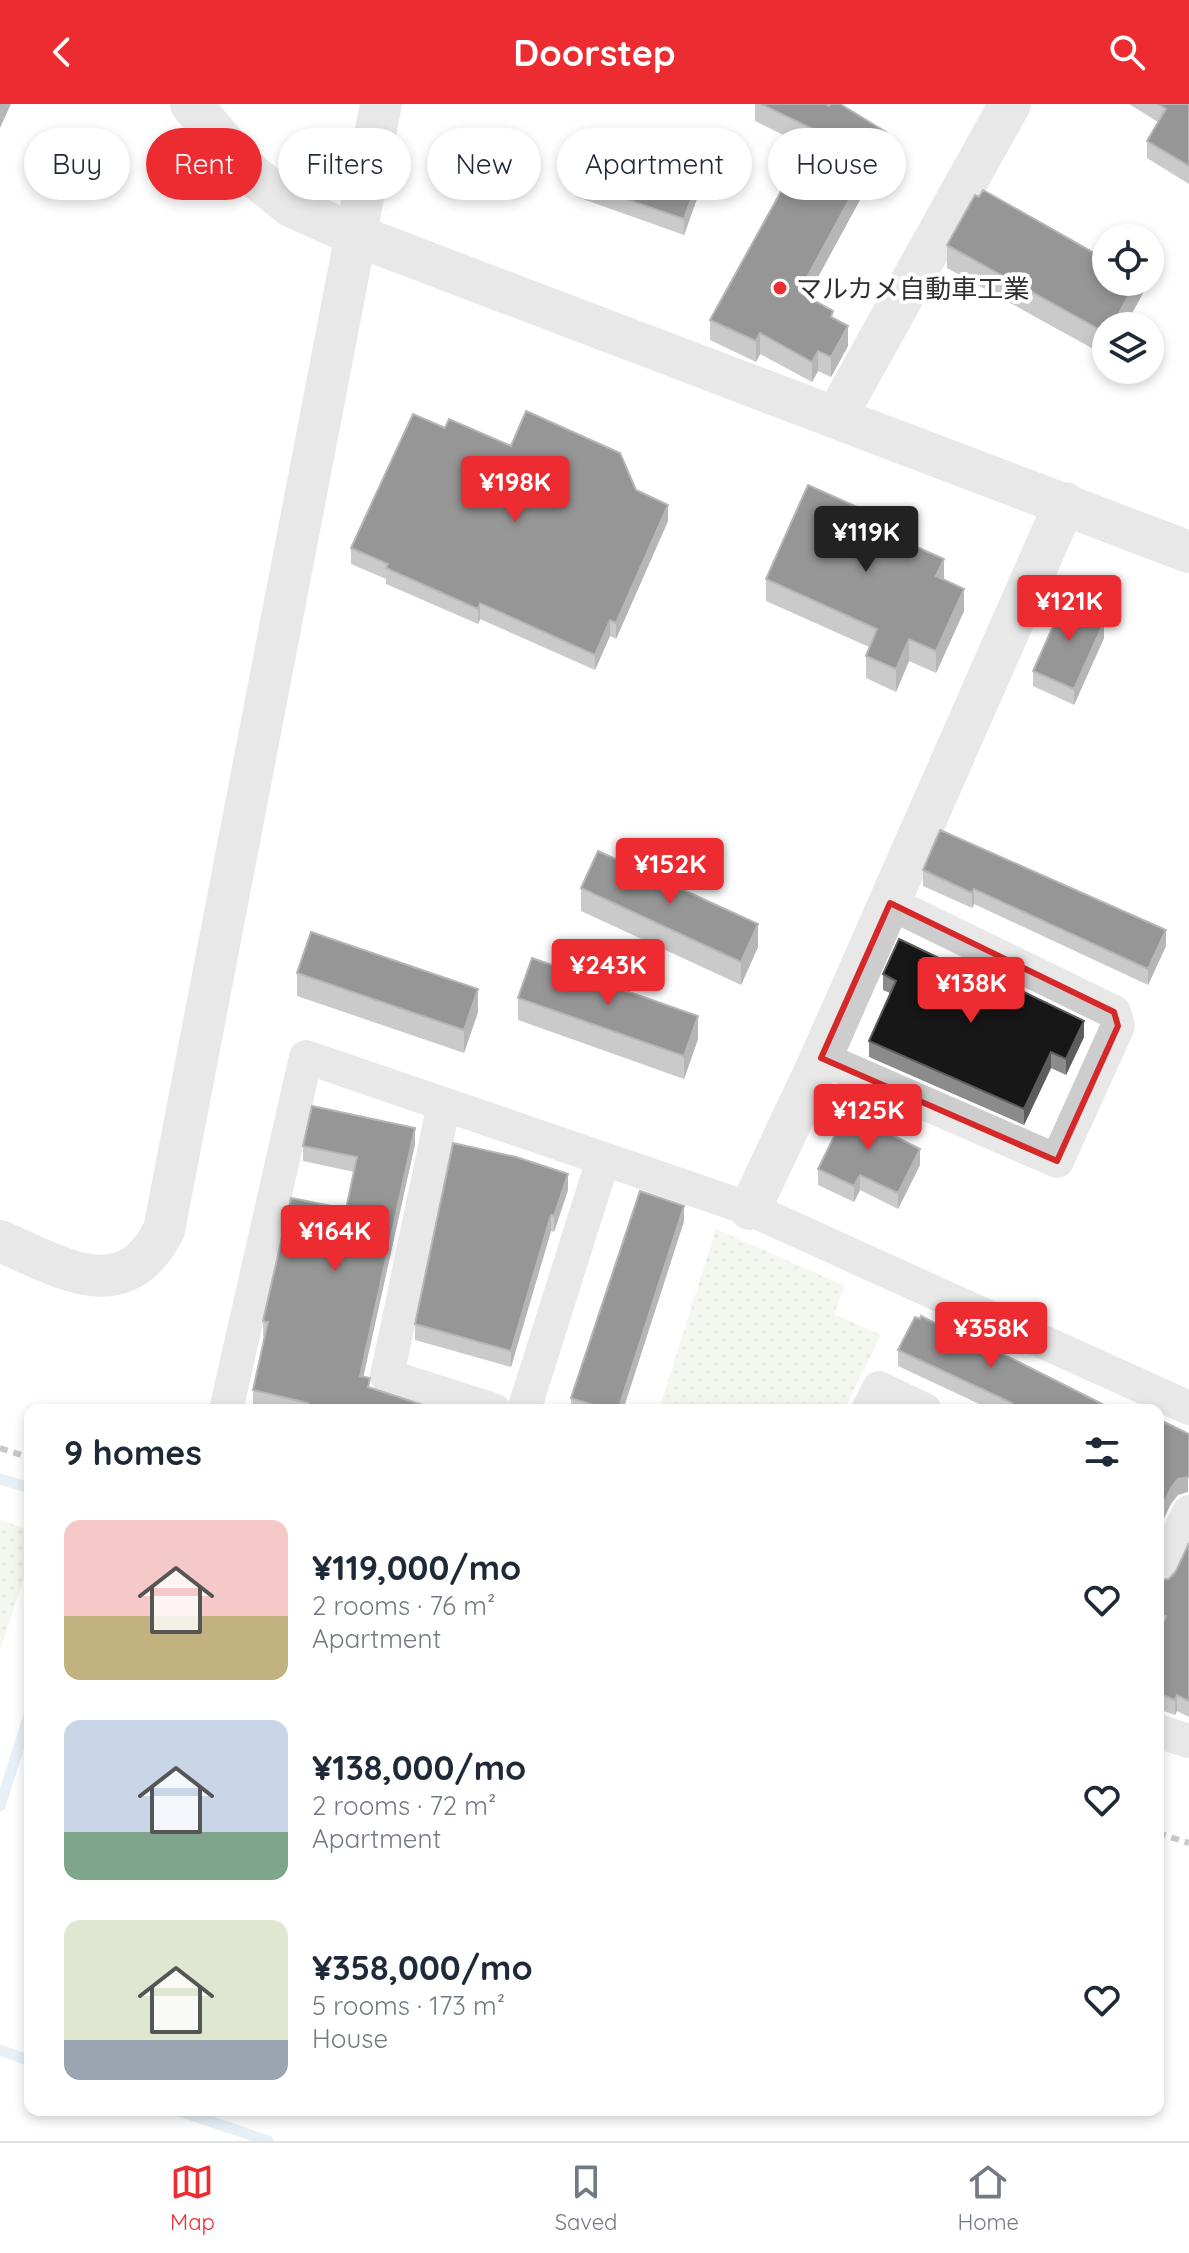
<!DOCTYPE html>
<html lang="en">
<head>
<meta charset="utf-8">
<style>
	:root { --surface:#fff; --page:#f6f6f7; --text:#1f2937; --muted:#747a83; --line:#e0e1e3; --accent:#ed2c32 }
	body { margin:0; font-family:Quicksand,"Noto Sans JP",sans-serif; background:var(--page); color:var(--text); height:100vh; display:flex; flex-direction:column; font-size:30px; white-space:nowrap }
	* { box-sizing:border-box; margin:0 }
	p { font-size:26px; color:var(--muted) }
	.icon { flex:none; width:44px; height:44px; fill:none; stroke:currentColor; stroke-width:2; stroke-linecap:round; stroke-linejoin:round }
	.map { position:relative; flex:1; overflow:hidden }
	.sheet { position:absolute; left:24px; top:1300px; width:1140px; height:712px; display:flex; flex-direction:column; background:var(--surface); border-radius:16px; box-shadow:0 4px 12px #0003 }
	.sheet>* { flex:none }
	.top-card { position:absolute; left:24px; top:24px; width:1142px; height:72px; display:flex; gap:16px }
	.tools { position:absolute; left:1092px; top:120px; display:grid; gap:16px }
	.tools a { display:grid; place-items:center; width:72px; height:72px; border-radius:50%; background:var(--surface); box-shadow:0 4px 12px #0003; font-size:40px }
	.price { position:absolute; translate:-50% -68px; padding:0 18px; border-radius:8px; background:var(--accent); color:#fff; font-size:26px; line-height:52px; filter:drop-shadow(0 2px 4px #0008) }
	.price::after { content:''; position:absolute; left:50%; top:48px; width:24px; height:18px; margin-left:-12px; background:inherit; clip-path:polygon(0 0,100% 0,50% 100%) }
	.price.active { background:#222; color:#fff }
	ul { padding:0; list-style:none }
	li { display:flex; align-items:center; gap:24px; height:200px; padding:0 40px }
	li span { display:grid; place-items:center; flex:none; width:224px; height:160px; border-radius:16px; color:#555 }
	li>.icon { margin-inline-start:auto }
	span .icon { width:96px; height:96px; fill:#fffc; stroke-width:1 }
	li b { font-size:34px }
	h2 { display:flex; justify-content:space-between; align-items:center; height:96px; padding:0 40px; font-size:34px }
	.chip { padding:0 28px; border-radius:36px; background:var(--surface); box-shadow:0 4px 12px #0003; font-size:28px; line-height:72px }
	.chip.active { background:var(--accent); color:#fff }
	header { display:flex; justify-content:space-between; align-items:center; height:104px; padding:0 40px; background:var(--accent); color:#fff; font-size:36px; font-weight:800 }
	.menu { display:flex; justify-content:space-around; align-items:center; height:112px; border-top:2px solid var(--line); background:var(--surface); font-size:22px; color:var(--muted) }
	.menu a { display:grid; justify-items:center; gap:4px }
	.menu .active { color:var(--accent) }
	.map>svg:first-child { display:block }
	.grass { fill:url(#grass-dots) }
	.lines { fill:none; stroke-linecap:round; stroke-linejoin:round }
	.stream { stroke:#c9deee; stroke-width:11 }
	.minor { stroke:#cdcdcd; stroke-width:34 }
	.tertiary { stroke:#cdcdcd; stroke-width:42 }
	.rail { stroke:#858585; stroke-width:6; stroke-dasharray:8 6; stroke-linecap:butt }
	.wall { fill:#8b8b8b }
	.shaded-wall { fill:#5d5d5d }
	.building { fill:#171717; stroke:#5d5d5d; stroke-width:2 }
	.marked { fill:none; stroke:#d62828; stroke-width:6; stroke-linejoin:round }
	.poi-dot { fill:#ed2c32; stroke:#fff; stroke-width:3 }
	.labels { text-anchor:middle; dominant-baseline:central; stroke-width:8; stroke-linejoin:round; paint-order:stroke }
	.poi-label { font-size:26px; fill:#303030; stroke:#fff; text-anchor:start }
</style>
</head>
<body>
<header><svg class="icon" aria-label="back" viewBox="0 0 24 24"><path d="M15 5l-7 7 7 7"/></svg>Doorstep<svg class="icon" aria-label="search" viewBox="0 0 24 24"><circle cx="10" cy="10" r="6"/><path d="M15 15l6 6"/></svg></header>
<div class="map">
<svg width="1189" height="2037" viewBox="0 0 1189 2037">
	<defs>
		<pattern id="grass-dots" width="8" height="8" patternUnits="userSpaceOnUse" patternTransform="scale(2)"><rect width="8" height="8" fill="#e5eddd"/><path d="M2 2h.1M6 6h.1" fill="none" stroke="#c5ccbe" stroke-width="1.8" stroke-linecap="round"/></pattern>
	</defs>
	<rect width="100%" height="100%" fill="#fff"/>
	<path class="grass" d="M 716,1125 L 845,1182 L 834,1210 L 881,1231 L 844,1306 L 659,1306 Z
		M 0,1416 L 30,1426 L 30,1456 L 0,1546 Z"/>
	<g class="lines">
		<path class="stream" d="M 0,1375 L 30,1384
			M 0,1702 L 30,1608
			M 0,1946 L 30,1957
			M 177,2006 L 268,2037"/>
		<path class="minor" d="M 821,954 L 1057,1057 L 1118,922 L 1114,908 L 890,799
			M 444,1000 L 387,1272 L 494,1306
			M 226,1306 L 306,953 L 750,1105 L 1189,1304
			M 524,1306 L 603,1056
			M 868,1306 L 879,1284 L 925,1306
			M 1158,1474 L 1189,1408
			M 1158,1627 L 1189,1637"/>
		<path class="tertiary" d="M 191,0 L 251,70 L 291,102 L 355,131 L 1189,448
			M 836,313 L 1010,0
			M 750,1105 L 821,954 L 1065,399
			M 0,1137 C 61,1163 124,1205 164,1126 L 381,0"/>
		<path class="rail" d="M 0,1344 L 30,1354
			M 1158,1729 L 1189,1739"/>
	</g>
	<path class="wall" d="M 755,0 L 825,0 L 886,48 L 807,193 L 833,214 L 848,242 L 831,273 L 818,267 L 812,278 L 760,250 L 756,258 L 710,236 L 710,216 L 806,42 L 755,17 Z
		M 1129,0 L 1189,0 L 1189,80 L 1147,54 L 1147,37 L 1158,18 Z
		M 577,78 L 699,89 L 684,131 L 577,93 Z
		M 947,141 L 1103,154 L 1149,178 L 1125,222 L 1106,222 L 1106,252 L 947,164 Z
		M 445,324 L 511,342 L 636,386 L 668,417 L 616,535 L 610,532 L 595,566 L 480,515 L 478,520 L 386,480 L 386,475 L 351,460 L 351,444 Z
		M 908,439 L 944,476 L 964,507 L 936,569 L 909,557 L 896,588 L 866,574 L 866,552 L 869,543 L 766,497 L 766,475 Z
		M 1104,534 L 1074,601 L 1033,582 L 1033,567 Z
		M 923,766 L 1166,842 L 1148,881 L 974,800 L 972,804 L 923,782 Z
		M 581,784 L 758,843 L 741,881 L 581,807 Z
		M 297,869 L 478,908 L 464,949 L 297,892 Z
		M 883,870 L 1084,933 L 1066,971 L 1051,964 L 1024,1021 L 869,953 L 869,937 L 890,889 L 883,886 Z
		M 518,894 L 698,935 L 684,975 L 518,916 Z
		M 885,1027 L 920,1061 L 898,1105 L 860,1086 L 854,1098 L 818,1081 L 818,1065 Z
		M 415,1040 L 363,1273 L 370,1283 L 438,1306 L 272,1306 L 253,1302 L 253,1286 L 264,1233 L 263,1232 L 263,1217 L 346,1105 L 354,1068 L 303,1057 L 303,1042 Z
		M 568,1086 L 554,1128 L 551,1127 L 511,1263 L 415,1236 L 415,1220 Z
		M 684,1117 L 623,1306 L 571,1306 L 571,1294 Z
		M 975,1240 L 1114,1306 L 992,1306 L 898,1262 L 898,1246 Z
		M 1189,1439 L 1189,1613 L 1177,1607 L 1175,1611 L 1158,1605 L 1158,1528 L 1160,1525 L 1158,1524 L 1158,1476 L 1169,1475 L 1176,1467 Z"/>
	<path class="shaded-wall" d="M 0,0 L 11,0 L 0,24 Z
		M 886,28 L 886,48 L 799,208 L 799,188 Z
		M 699,73 L 699,89 L 684,131 L 684,115 Z
		M 1136,178 L 1149,178 L 1125,222 L 1112,222 Z
		M 848,222 L 848,242 L 831,273 L 831,253 Z
		M 760,229 L 760,250 L 756,258 L 756,237 Z
		M 818,247 L 818,267 L 812,278 L 812,258 Z
		M 668,401 L 668,417 L 616,535 L 616,519 Z
		M 944,455 L 944,477 L 936,472 Z
		M 964,485 L 964,507 L 936,569 L 936,547 Z
		M 480,499 L 480,515 L 478,520 L 478,505 Z
		M 610,516 L 610,532 L 595,566 L 595,551 Z
		M 1104,518 L 1104,534 L 1074,601 L 1074,585 Z
		M 909,535 L 909,557 L 896,588 L 896,565 Z
		M 974,785 L 974,800 L 972,804 L 972,789 Z
		M 758,820 L 758,843 L 741,881 L 741,858 Z
		M 1166,826 L 1166,842 L 1148,881 L 1148,865 Z
		M 478,885 L 478,908 L 464,949 L 464,926 Z
		M 698,912 L 698,935 L 684,975 L 684,952 Z
		M 1084,917 L 1084,933 L 1066,971 L 1066,955 Z
		M 1051,948 L 1051,964 L 1024,1021 L 1024,1005 Z
		M 415,1024 L 415,1040 L 360,1288 L 360,1272 Z
		M 920,1045 L 920,1061 L 898,1105 L 898,1089 Z
		M 568,1070 L 568,1086 L 554,1128 L 554,1112 Z
		M 860,1071 L 860,1086 L 854,1098 L 854,1082 Z
		M 684,1102 L 684,1117 L 623,1306 L 618,1306 Z
		M 551,1111 L 551,1127 L 511,1263 L 511,1247 Z
		M 1188,1372 L 1188,1388 L 1178,1391 L 1171,1400 L 1158,1427 L 1158,1411 L 1171,1384 L 1178,1375 Z
		M 1177,1591 L 1177,1607 L 1175,1611 L 1175,1596 Z"/>
	<path class="building" d="M 761,0 L 825,0 L 829,2 L 830,0 L 840,0 L 886,28 L 799,188 L 833,207 L 831,213 L 848,222 L 831,253 L 818,247 L 812,258 L 760,229 L 756,237 L 710,216 L 815,26 Z
		M 1158,0 L 1189,0 L 1189,62 L 1147,37 L 1166,5 Z
		M 592,35 L 699,73 L 684,115 L 577,78 Z
		M 983,86 L 1103,154 L 1106,149 L 1106,178 L 1136,178 L 1112,222 L 1106,222 L 1106,229 L 947,141 L 975,91 L 979,93 Z
		M 526,307 L 620,349 L 636,386 L 668,401 L 616,519 L 610,516 L 595,551 L 480,499 L 478,505 L 386,464 L 388,460 L 351,444 L 413,310 L 445,324 L 449,315 L 511,342 Z
		M 808,381 L 908,426 L 903,437 L 944,455 L 936,472 L 964,485 L 936,547 L 909,535 L 896,565 L 866,552 L 877,525 L 766,475 Z
		M 1067,491 L 1093,502 L 1089,511 L 1104,518 L 1074,585 L 1033,567 Z
		M 940,726 L 1166,826 L 1148,865 L 974,785 L 972,789 L 923,766 Z
		M 598,747 L 758,820 L 741,858 L 581,784 Z
		M 311,828 L 478,885 L 464,926 L 297,869 Z
		M 899,835 L 968,868 L 970,862 L 1084,917 L 1066,955 L 1051,948 L 1024,1005 L 869,937 L 896,877 L 883,870 Z
		M 532,854 L 698,912 L 684,952 L 518,894 Z
		M 850,1000 L 885,1018 L 880,1025 L 920,1045 L 898,1089 L 860,1071 L 854,1082 L 818,1065 Z
		M 312,1002 L 415,1024 L 360,1272 L 370,1274 L 368,1283 L 438,1306 L 311,1306 L 306,1305 L 308,1299 L 253,1286 L 268,1218 L 263,1217 L 291,1094 L 346,1105 L 357,1053 L 303,1042 Z
		M 453,1039 L 516,1053 L 568,1070 L 554,1112 L 551,1111 L 511,1247 L 415,1220 Z
		M 640,1087 L 684,1102 L 618,1306 L 609,1306 L 571,1294 Z
		M 921,1212 L 975,1240 L 977,1237 L 1114,1306 L 1015,1306 L 1010,1303 L 1012,1299 L 898,1246 L 915,1213 L 920,1215 Z
		M 1158,1315 L 1189,1330 L 1189,1373 L 1178,1375 L 1171,1384 L 1158,1411 Z
		M 1189,1439 L 1189,1597 L 1177,1591 L 1175,1596 L 1158,1589 L 1158,1528 L 1166,1512 L 1158,1508 L 1158,1476 L 1169,1475 L 1176,1467 Z"/>
	<path d="M0 0H1189V2037H0ZM 890,799 L 1114,908 L 1118,922 L 1057,1057 L 821,954 Z" fill="#fff" fill-opacity=".55" fill-rule="evenodd"/>
	<path class="marked" d="M 890,799 L 1114,908 L 1118,922 L 1057,1057 L 821,954 Z"/>
	<circle class="poi-dot" cx="780" cy="184" r="8"/>
	<g class="labels">
		<g class="poi-label">
			<text x="796" y="184">マルカメ自動車工業</text>
		</g>
	</g>
</svg>
<div class="tools">
<a><svg class="icon" aria-label="locate" viewBox="0 0 24 24"><circle cx="12" cy="12" r="6"/><path d="M12 2v4M12 18v4M2 12h4M18 12h4"/></svg></a>
<a><svg class="icon" aria-label="layers" viewBox="0 0 24 24"><path d="M12 4l9 5-9 5-9-5zM3 14l9 5 9-5"/></svg></a>
</div>
<b class="price" style="left:515px;top:420px">¥198K</b>
<b class="price active" style="left:866px;top:470px">¥119K</b>
<b class="price" style="left:1069px;top:539px">¥121K</b>
<b class="price" style="left:670px;top:802px">¥152K</b>
<b class="price" style="left:608px;top:903px">¥243K</b>
<b class="price" style="left:971px;top:921px">¥138K</b>
<b class="price" style="left:868px;top:1048px">¥125K</b>
<b class="price" style="left:335px;top:1169px">¥164K</b>
<b class="price" style="left:991px;top:1266px">¥358K</b>
<div class="top-card">
<a class="chip">Buy</a>
<a class="chip active">Rent</a>
<a class="chip">Filters</a>
<a class="chip">New</a>
<a class="chip">Apartment</a>
<a class="chip">House</a>
</div>
<section class="sheet">
<h2>9 homes<svg class="icon" aria-label="filters" viewBox="0 0 24 24"><path d="M4 7h16M4 17h16"/><circle cx="9" cy="7" r="2"/><circle cx="15" cy="17" r="2"/></svg></h2>
<ul>
<li><span style="background:linear-gradient(#f6c9c9 60%,#c2b280 0)"><svg class="icon" aria-label="home" viewBox="0 0 24 24"><path d="M3 11l9-7 9 7M6 9v11h12V9"/></svg></span><div><b>¥119,000/mo</b><p>2 rooms · 76 m²</p><p>Apartment</p></div><svg class="icon" aria-label="heart" viewBox="0 0 24 24"><path d="M12 20l-8-8c-3-5 5-10 8-4 3-6 11-1 8 4z"/></svg></li>
<li><span style="background:linear-gradient(#c9d6e8 70%,#7fa58c 0)"><svg class="icon" aria-label="home" viewBox="0 0 24 24"><path d="M3 11l9-7 9 7M6 9v11h12V9"/></svg></span><div><b>¥138,000/mo</b><p>2 rooms · 72 m²</p><p>Apartment</p></div><svg class="icon" aria-label="heart" viewBox="0 0 24 24"><path d="M12 20l-8-8c-3-5 5-10 8-4 3-6 11-1 8 4z"/></svg></li>
<li><span style="background:linear-gradient(#dfe7d0 75%,#9aa5b1 0)"><svg class="icon" aria-label="home" viewBox="0 0 24 24"><path d="M3 11l9-7 9 7M6 9v11h12V9"/></svg></span><div><b>¥358,000/mo</b><p>5 rooms · 173 m²</p><p>House</p></div><svg class="icon" aria-label="heart" viewBox="0 0 24 24"><path d="M12 20l-8-8c-3-5 5-10 8-4 3-6 11-1 8 4z"/></svg></li>
</ul>
</section>
</div>
<nav class="menu">
<a class="active"><svg class="icon" aria-label="map" viewBox="0 0 24 24"><path d="M3 6l6-2 6 2 6-2v14l-6 2-6-2-6 2zM9 4v14M15 6v14"/></svg>Map</a>
<a><svg class="icon" aria-label="saved" viewBox="0 0 24 24"><path d="M7 4h10v16l-5-4-5 4z"/></svg>Saved</a>
<a><svg class="icon" aria-label="home" viewBox="0 0 24 24"><path d="M3 11l9-7 9 7M6 9v11h12V9"/></svg>Home</a>
</nav>
</body>
</html>
